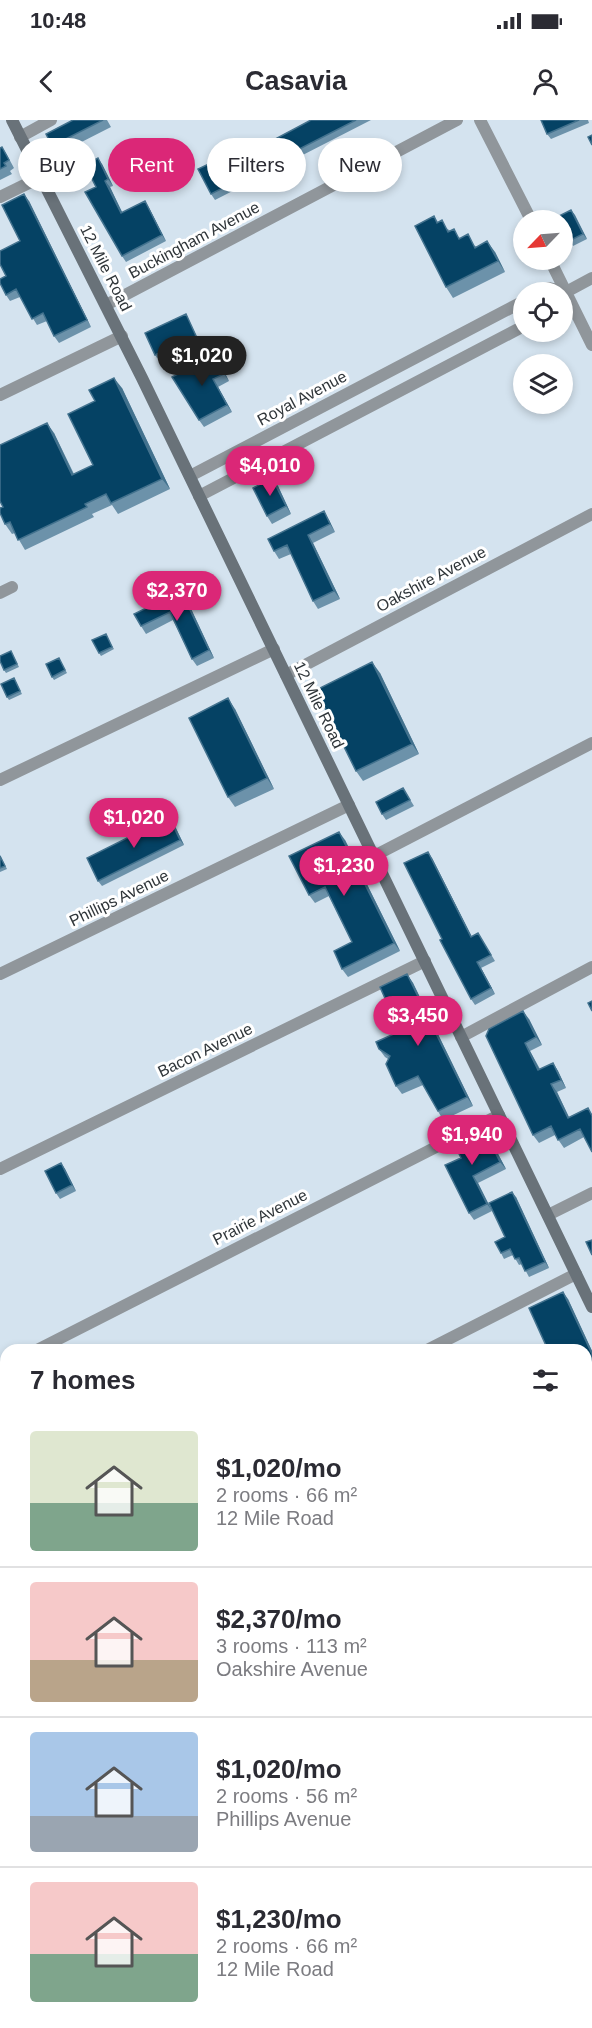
<!DOCTYPE html>
<html lang="en">
<head>
<meta charset="utf-8">
<style>
	:root { --surface:#fff; --page:#f7f7f7; --text:#2b2b33; --muted:#7c7c81; --line:#e1e1e2; --accent:#db2777 }
	body { margin:0; font-family:Arial,sans-serif; background:var(--page); color:var(--text); height:100vh; display:flex; flex-direction:column; font-size:22px; white-space:nowrap }
	* { box-sizing:border-box; margin:0 }
	p { font-size:20px; color:var(--muted) }
	.icon { flex:none; width:33px; height:33px; fill:none; stroke:currentColor; stroke-width:2; stroke-linecap:round; stroke-linejoin:round }
	.map { position:relative; flex:1; overflow:hidden }
	.details { position:absolute; left:0px; top:1224px; width:592px; height:684px; display:flex; flex-direction:column; background:var(--surface); border-radius:18px 18px 0 0; box-shadow:0 3px 9px #0003 }
	.details>* { flex:none }
	.top-card { position:absolute; left:18px; top:18px; width:556px; height:54px; display:flex; gap:12px }
	.needle { width:39px; rotate:245deg }
	.buttons { position:absolute; left:513px; top:90px; display:grid; gap:12px }
	.buttons a { display:grid; place-items:center; width:60px; height:60px; border-radius:50%; background:var(--surface); box-shadow:0 3px 9px #0003; font-size:30px }
	.price { position:absolute; translate:-50% -51px; padding:0 14px; border-radius:21px; background:var(--accent); color:#fff; font-size:20px; line-height:39px; filter:drop-shadow(0 2px 3px #0008) }
	.price::after { content:''; position:absolute; left:50%; top:36px; width:18px; height:14px; margin-left:-9px; background:inherit; clip-path:polygon(0 0,100% 0,50% 100%) }
	.price.selected { background:#222; color:#fff }
	ul { padding:0; list-style:none }
	li { display:flex; align-items:center; gap:18px; height:150px; padding:0 30px }
	li+li { border-top:2px solid var(--line) }
	li span { display:grid; place-items:center; flex:none; width:168px; height:120px; border-radius:6px; color:#555 }
	li>.icon { margin-inline-start:auto }
	span .icon { width:72px; height:72px; fill:#fffc; stroke-width:1 }
	li b { font-size:26px }
	h2 { display:flex; justify-content:space-between; align-items:center; height:72px; padding:0 30px; font-size:26px }
	.pill { padding:0 21px; border-radius:27px; background:var(--surface); box-shadow:0 3px 9px #0003; font-size:21px; line-height:54px }
	.pill.selected { background:var(--accent); color:#fff }
	.status { display:flex; justify-content:space-between; align-items:center; height:42px; padding:0 30px; background:var(--surface); direction:ltr }
	.status svg { height:16px; fill:currentColor }
	header { display:flex; justify-content:space-between; align-items:center; height:78px; padding:0 30px; background:var(--surface); font-size:27px; font-weight:600 }
	.map>svg:first-child { display:block }
	.lines { fill:none; stroke-linecap:round; stroke-linejoin:round }
	.minor { stroke:#90969b; stroke-width:12 }
	.secondary { stroke:#697279; stroke-width:12 }
	.wall { fill:#6c92aa }
	.shaded-wall { fill:#43728e }
	.building { fill:#054264; stroke:#43728e; stroke-width:1.5 }
	.labels { text-anchor:middle; dominant-baseline:central; stroke-width:6; stroke-linejoin:round; paint-order:stroke }
	.street-label { font-size:16px; fill:#30363a; stroke:#fff }
</style>
</head>
<body>
<div class="status"><b>10:48</b><svg viewBox="0 0 49 12"><path d="M0 12V9h3v3zM5 12V6h3v6zM10 12V3h3v9zM15 12V0h3v12zM26 1h20v11H26zM47 4h2v5h-2z"/></svg></div>
<header><svg class="icon" aria-label="back" viewBox="0 0 24 24"><path d="M15 5l-7 7 7 7"/></svg>Casavia<svg class="icon" aria-label="person" viewBox="0 0 24 24"><circle cx="12" cy="8" r="4"/><path d="M4 21q1-7 8-7t8 7"/></svg></header>
<div class="map">
<svg width="592" height="1908" viewBox="0 0 592 1908">
	<rect width="100%" height="100%" fill="#d4e3ef"/>
	<g class="lines">
		<path class="minor" d="M 480,0 L 531,100
			M 20,17 L 51,0
			M 0,77 L 41,57
			M 550,140 L 592,225
			M 541,172 L 549,168 L 566,172
			M 564,177 L 566,172 L 592,158
			M 106,185 L 457,0
			M 0,275 L 122,216
			M 190,356 L 524,181
			M 199,376 L 524,206
			M 0,473 L 12,467
			M 286,555 L 592,394
			M 0,660 L 274,529
			M 374,736 L 592,623
			M 0,854 L 349,685
			M 461,917 L 592,847
			M 0,1049 L 425,841
			M 548,1095 L 592,1073
			M 37,1230 L 499,995
			M 427,1230 L 576,1154
			M 0,1249 L 6,1246
			M 586,1349 L 592,1346
			M 0,1354 L 6,1366
			M 0,1447 L 6,1444
			M 586,1547 L 592,1544
			M 0,1646 L 6,1643
			M 0,1844 L 6,1841
			M 266,1902 L 269,1908"/>
		<path class="secondary" d="M 12,0 L 142,258 L 592,1187
			M 586,1759 L 592,1756
			M 293,1908 L 305,1902"/>
	</g>
	<path class="wall" d="M 73,0 L 107,0 L 111,7 L 58,34 L 52,26 Z
		M 311,0 L 371,0 L 215,80 L 211,74 L 218,49 Z
		M 541,0 L 588,0 L 589,3 L 551,19 L 547,14 Z
		M 2,27 L 7,35 L 14,48 L 10,51 L 12,54 L 0,60 L 0,28 Z
		M 102,44 L 113,66 L 110,67 L 122,93 L 145,81 L 149,88 L 166,121 L 126,142 L 122,136 L 96,67 Z
		M 29,81 L 91,207 L 59,223 L 54,216 L 47,201 L 37,205 L 20,177 L 10,181 L 6,175 L 6,156 L 20,121 Z
		M 571,90 L 587,119 L 573,126 L 569,121 Z
		M 434,96 L 438,102 L 460,118 L 477,127 L 495,132 L 505,152 L 453,178 L 446,167 Z
		M 186,194 L 198,219 L 157,238 L 155,235 Z
		M 214,235 L 219,242 L 229,261 L 218,267 L 232,292 L 204,307 L 199,300 Z
		M 122,268 L 170,369 L 118,394 L 112,385 L 92,394 L 94,397 L 25,430 L 15,413 L 12,414 L 5,404 L 3,387 L 54,313 L 74,354 L 93,345 Z
		M 278,366 L 291,394 L 272,404 L 267,396 Z
		M 329,400 L 335,412 L 313,423 L 340,479 L 318,489 L 313,481 L 291,434 L 279,439 L 274,431 Z
		M 186,478 L 214,538 L 197,546 L 192,539 L 173,500 L 146,514 L 141,506 Z
		M 107,517 L 114,529 L 101,536 L 99,533 Z
		M 11,531 L 19,547 L 6,553 L 4,550 Z
		M 59,538 L 67,553 L 54,560 L 52,557 Z
		M 380,553 L 419,634 L 363,661 L 356,651 Z
		M 14,558 L 22,574 L 9,580 L 7,577 Z
		M 235,589 L 274,669 L 235,687 L 228,677 Z
		M 403,668 L 414,686 L 386,700 L 382,694 Z
		M 169,697 L 173,702 L 184,725 L 102,766 L 98,761 Z
		M 345,720 L 400,831 L 348,857 L 342,849 L 352,822 L 329,776 L 315,783 L 309,775 Z
		M 0,735 L 7,749 L 0,752 Z
		M 432,738 L 472,817 L 478,813 L 495,841 L 481,848 L 495,874 L 475,885 L 471,879 L 442,819 Z
		M 407,854 L 413,863 L 473,986 L 443,1000 L 423,965 L 402,974 L 396,966 L 388,939 L 385,937 L 379,929 L 394,914 Z
		M 529,899 L 542,925 L 530,931 L 540,949 L 553,943 L 558,951 L 566,968 L 557,972 L 569,997 L 588,988 L 592,994 L 592,1032 L 584,1017 L 564,1028 L 555,1015 L 539,1023 L 533,1015 L 486,916 Z
		M 487,1013 L 506,1049 L 478,1063 L 492,1091 L 474,1100 L 469,1093 L 461,1038 Z
		M 61,1043 L 65,1049 L 76,1071 L 60,1079 L 56,1073 Z
		M 516,1077 L 549,1148 L 529,1157 L 522,1144 L 519,1145 L 513,1135 L 504,1139 L 501,1133 Z
		M 568,1179 L 592,1231 L 592,1321 L 588,1316 Z
		M 6,1586 L 6,1611 L 0,1615 L 0,1589 Z
		M 6,1668 L 6,1692 L 0,1695 L 0,1671 Z
		M 588,1677 L 592,1683 L 592,1716 L 586,1719 L 586,1678 Z
		M 592,1777 L 592,1843 L 591,1841 L 586,1844 L 586,1779 Z
		M 515,1902 L 558,1902 L 546,1908 L 518,1908 Z"/>
	<path class="shaded-wall" d="M 98,38 L 102,44 L 113,66 L 108,59 Z
		M 105,61 L 110,67 L 126,100 L 121,93 Z
		M 24,74 L 29,81 L 91,207 L 87,200 Z
		M 145,81 L 149,88 L 166,121 L 162,115 Z
		M 571,90 L 575,95 L 587,119 L 583,114 Z
		M 487,121 L 495,132 L 505,152 L 498,141 Z
		M 214,235 L 219,242 L 229,261 L 224,254 Z
		M 114,258 L 122,268 L 170,369 L 162,359 Z
		M 213,259 L 218,267 L 232,292 L 227,285 Z
		M 47,303 L 54,313 L 79,366 L 72,355 Z
		M 272,358 L 278,366 L 291,394 L 286,386 Z
		M 324,391 L 329,400 L 335,412 L 330,404 Z
		M 308,415 L 313,423 L 340,479 L 334,471 Z
		M 181,471 L 186,478 L 214,538 L 209,530 Z
		M 372,542 L 380,553 L 419,634 L 412,624 Z
		M 228,578 L 235,589 L 274,669 L 267,658 Z
		M 169,697 L 173,702 L 184,725 L 180,720 Z
		M 339,712 L 345,720 L 400,831 L 394,823 Z
		M 428,732 L 432,738 L 475,823 L 471,817 Z
		M 477,842 L 481,848 L 495,874 L 491,868 Z
		M 407,854 L 413,863 L 473,986 L 467,977 Z
		M 523,891 L 529,899 L 542,925 L 536,917 Z
		M 525,923 L 530,931 L 544,958 L 538,950 Z
		M 553,943 L 558,951 L 566,968 L 561,960 Z
		M 551,964 L 557,972 L 573,1006 L 568,998 Z
		M 482,1006 L 487,1013 L 506,1049 L 500,1042 Z
		M 61,1043 L 65,1049 L 76,1071 L 72,1065 Z
		M 473,1056 L 478,1063 L 492,1091 L 487,1084 Z
		M 512,1072 L 516,1077 L 549,1148 L 545,1142 Z
		M 563,1172 L 568,1179 L 592,1231 L 592,1234 Z"/>
	<path class="building" d="M 73,0 L 103,0 L 52,26 L 46,14 Z
		M 311,0 L 356,0 L 211,74 L 198,49 L 213,42 L 217,50 Z
		M 541,0 L 579,0 L 547,14 Z
		M 592,15 L 592,25 L 588,17 Z
		M 2,27 L 9,40 L 4,43 L 6,46 L 0,49 L 0,28 Z
		M 98,38 L 108,59 L 105,61 L 121,93 L 145,81 L 162,115 L 122,136 L 85,72 L 96,67 L 85,45 Z
		M 24,74 L 87,200 L 54,216 L 43,193 L 32,199 L 16,169 L 6,175 L 0,163 L 0,159 L 6,156 L 0,144 L 0,131 L 20,121 L 2,85 Z
		M 571,90 L 583,114 L 569,121 L 562,108 L 562,100 L 559,100 L 557,97 Z
		M 434,96 L 437,103 L 442,100 L 448,112 L 454,109 L 459,119 L 468,114 L 475,128 L 487,121 L 498,141 L 446,167 L 415,106 Z
		M 186,194 L 196,216 L 155,235 L 145,213 Z
		M 214,235 L 224,254 L 213,259 L 227,285 L 199,300 L 172,257 Z
		M 114,258 L 162,359 L 111,383 L 106,374 L 85,384 L 87,387 L 18,420 L 10,402 L 5,404 L 0,393 L 0,388 L 3,387 L 0,381 L 0,325 L 47,303 L 72,355 L 93,345 L 68,294 L 95,281 L 89,270 Z
		M 272,358 L 286,386 L 267,396 L 253,368 Z
		M 324,391 L 330,404 L 308,415 L 334,471 L 313,481 L 287,425 L 274,431 L 268,419 Z
		M 181,471 L 209,530 L 192,539 L 170,492 L 141,506 L 134,494 Z
		M 106,514 L 112,527 L 99,533 L 92,520 Z
		M 11,531 L 17,544 L 4,550 L 0,541 L 0,536 Z
		M 59,538 L 65,550 L 52,557 L 46,544 Z
		M 372,542 L 412,624 L 356,651 L 316,570 Z
		M 14,558 L 20,571 L 7,577 L 1,564 Z
		M 228,578 L 267,658 L 228,677 L 189,598 Z
		M 403,668 L 410,680 L 382,694 L 376,682 Z
		M 169,697 L 180,720 L 98,761 L 87,738 Z
		M 339,712 L 394,823 L 342,849 L 334,831 L 352,822 L 325,767 L 309,775 L 289,736 Z
		M 428,732 L 471,817 L 478,813 L 491,835 L 477,842 L 491,868 L 471,879 L 440,820 L 442,819 L 404,743 Z
		M 0,736 L 5,746 L 0,748 Z
		M 407,854 L 467,977 L 438,991 L 418,956 L 396,966 L 386,944 L 390,936 L 379,929 L 376,922 L 394,914 L 390,906 L 396,903 L 380,867 Z
		M 592,881 L 592,891 L 588,883 Z
		M 523,891 L 536,917 L 525,923 L 538,950 L 553,943 L 561,960 L 551,964 L 568,998 L 588,988 L 592,996 L 592,1032 L 580,1009 L 558,1020 L 551,1006 L 533,1015 L 486,916 L 489,909 Z
		M 482,1006 L 500,1042 L 473,1056 L 487,1084 L 469,1093 L 445,1045 L 461,1038 L 453,1021 Z
		M 61,1043 L 72,1065 L 56,1073 L 45,1051 Z
		M 512,1072 L 545,1142 L 525,1151 L 519,1138 L 515,1139 L 510,1129 L 501,1133 L 495,1122 L 505,1117 L 489,1083 Z
		M 592,1120 L 592,1135 L 586,1122 Z
		M 563,1172 L 592,1234 L 592,1314 L 588,1316 L 586,1312 L 586,1230 L 548,1230 L 529,1188 Z
		M 6,1586 L 6,1604 L 0,1607 L 0,1589 Z
		M 592,1641 L 592,1665 L 586,1654 L 586,1644 Z
		M 6,1668 L 6,1685 L 0,1688 L 0,1671 Z
		M 588,1677 L 592,1686 L 592,1705 L 586,1708 L 586,1678 Z
		M 592,1777 L 592,1841 L 591,1841 L 586,1833 L 586,1779 Z
		M 515,1902 L 536,1902 L 525,1907 L 516,1905 Z"/>
	<g class="labels">
		<g class="street-label">
			<text transform="translate(194 120) rotate(-28)">Buckingham Avenue</text>
			<text transform="translate(106 148) rotate(63)">12 Mile Road</text>
			<text transform="translate(302 278) rotate(-28)">Royal Avenue</text>
			<text transform="translate(431 459) rotate(-28)">Oakshire Avenue</text>
			<text transform="translate(319 585) rotate(64)">12 Mile Road</text>
			<text transform="translate(119 778) rotate(-26)">Phillips Avenue</text>
			<text transform="translate(205 930) rotate(-26)">Bacon Avenue</text>
			<text transform="translate(260 1097) rotate(-27)">Prairie Avenue</text>
		</g>
	</g>
</svg>
<div class="buttons">
<a><svg class="needle" viewBox="-14 -14 28 28"><path d="M0-13l5 13h-10z" fill="#e53935"/><path d="M0 13l5-13h-10z" fill="#7c7c81"/></svg></a>
<a><svg class="icon" aria-label="locate" viewBox="0 0 24 24"><circle cx="12" cy="12" r="6"/><path d="M12 2v4M12 18v4M2 12h4M18 12h4"/></svg></a>
<a><svg class="icon" aria-label="layers" viewBox="0 0 24 24"><path d="M12 4l9 5-9 5-9-5zM3 14l9 5 9-5"/></svg></a>
</div>
<b class="price selected" style="left:202px;top:267px">$1,020</b>
<b class="price" style="left:270px;top:377px">$4,010</b>
<b class="price" style="left:177px;top:502px">$2,370</b>
<b class="price" style="left:134px;top:729px">$1,020</b>
<b class="price" style="left:344px;top:777px">$1,230</b>
<b class="price" style="left:418px;top:927px">$3,450</b>
<b class="price" style="left:472px;top:1046px">$1,940</b>
<div class="top-card">
<a class="pill">Buy</a>
<a class="pill selected">Rent</a>
<a class="pill">Filters</a>
<a class="pill">New</a>
</div>
<section class="details">
<h2>7 homes<svg class="icon" aria-label="filters" viewBox="0 0 24 24"><path d="M4 7h16M4 17h16"/><circle cx="9" cy="7" r="2"/><circle cx="15" cy="17" r="2"/></svg></h2>
<ul>
<li><span style="background:linear-gradient(#dfe7d0 60%,#7fa58c 0)"><svg class="icon" aria-label="home" viewBox="0 0 24 24"><path d="M3 11l9-7 9 7M6 9v11h12V9"/></svg></span><div><b>$1,020/mo</b><p>2 rooms · 66 m²</p><p>12 Mile Road</p></div></li>
<li><span style="background:linear-gradient(#f6c9c9 65%,#b9a48a 0)"><svg class="icon" aria-label="home" viewBox="0 0 24 24"><path d="M3 11l9-7 9 7M6 9v11h12V9"/></svg></span><div><b>$2,370/mo</b><p>3 rooms · 113 m²</p><p>Oakshire Avenue</p></div></li>
<li><span style="background:linear-gradient(#a9c7e8 70%,#9aa5b1 0)"><svg class="icon" aria-label="home" viewBox="0 0 24 24"><path d="M3 11l9-7 9 7M6 9v11h12V9"/></svg></span><div><b>$1,020/mo</b><p>2 rooms · 56 m²</p><p>Phillips Avenue</p></div></li>
<li><span style="background:linear-gradient(#f6c9c9 60%,#7fa58c 0)"><svg class="icon" aria-label="home" viewBox="0 0 24 24"><path d="M3 11l9-7 9 7M6 9v11h12V9"/></svg></span><div><b>$1,230/mo</b><p>2 rooms · 66 m²</p><p>12 Mile Road</p></div></li>
</ul>
</section>
</div>
</body>
</html>
